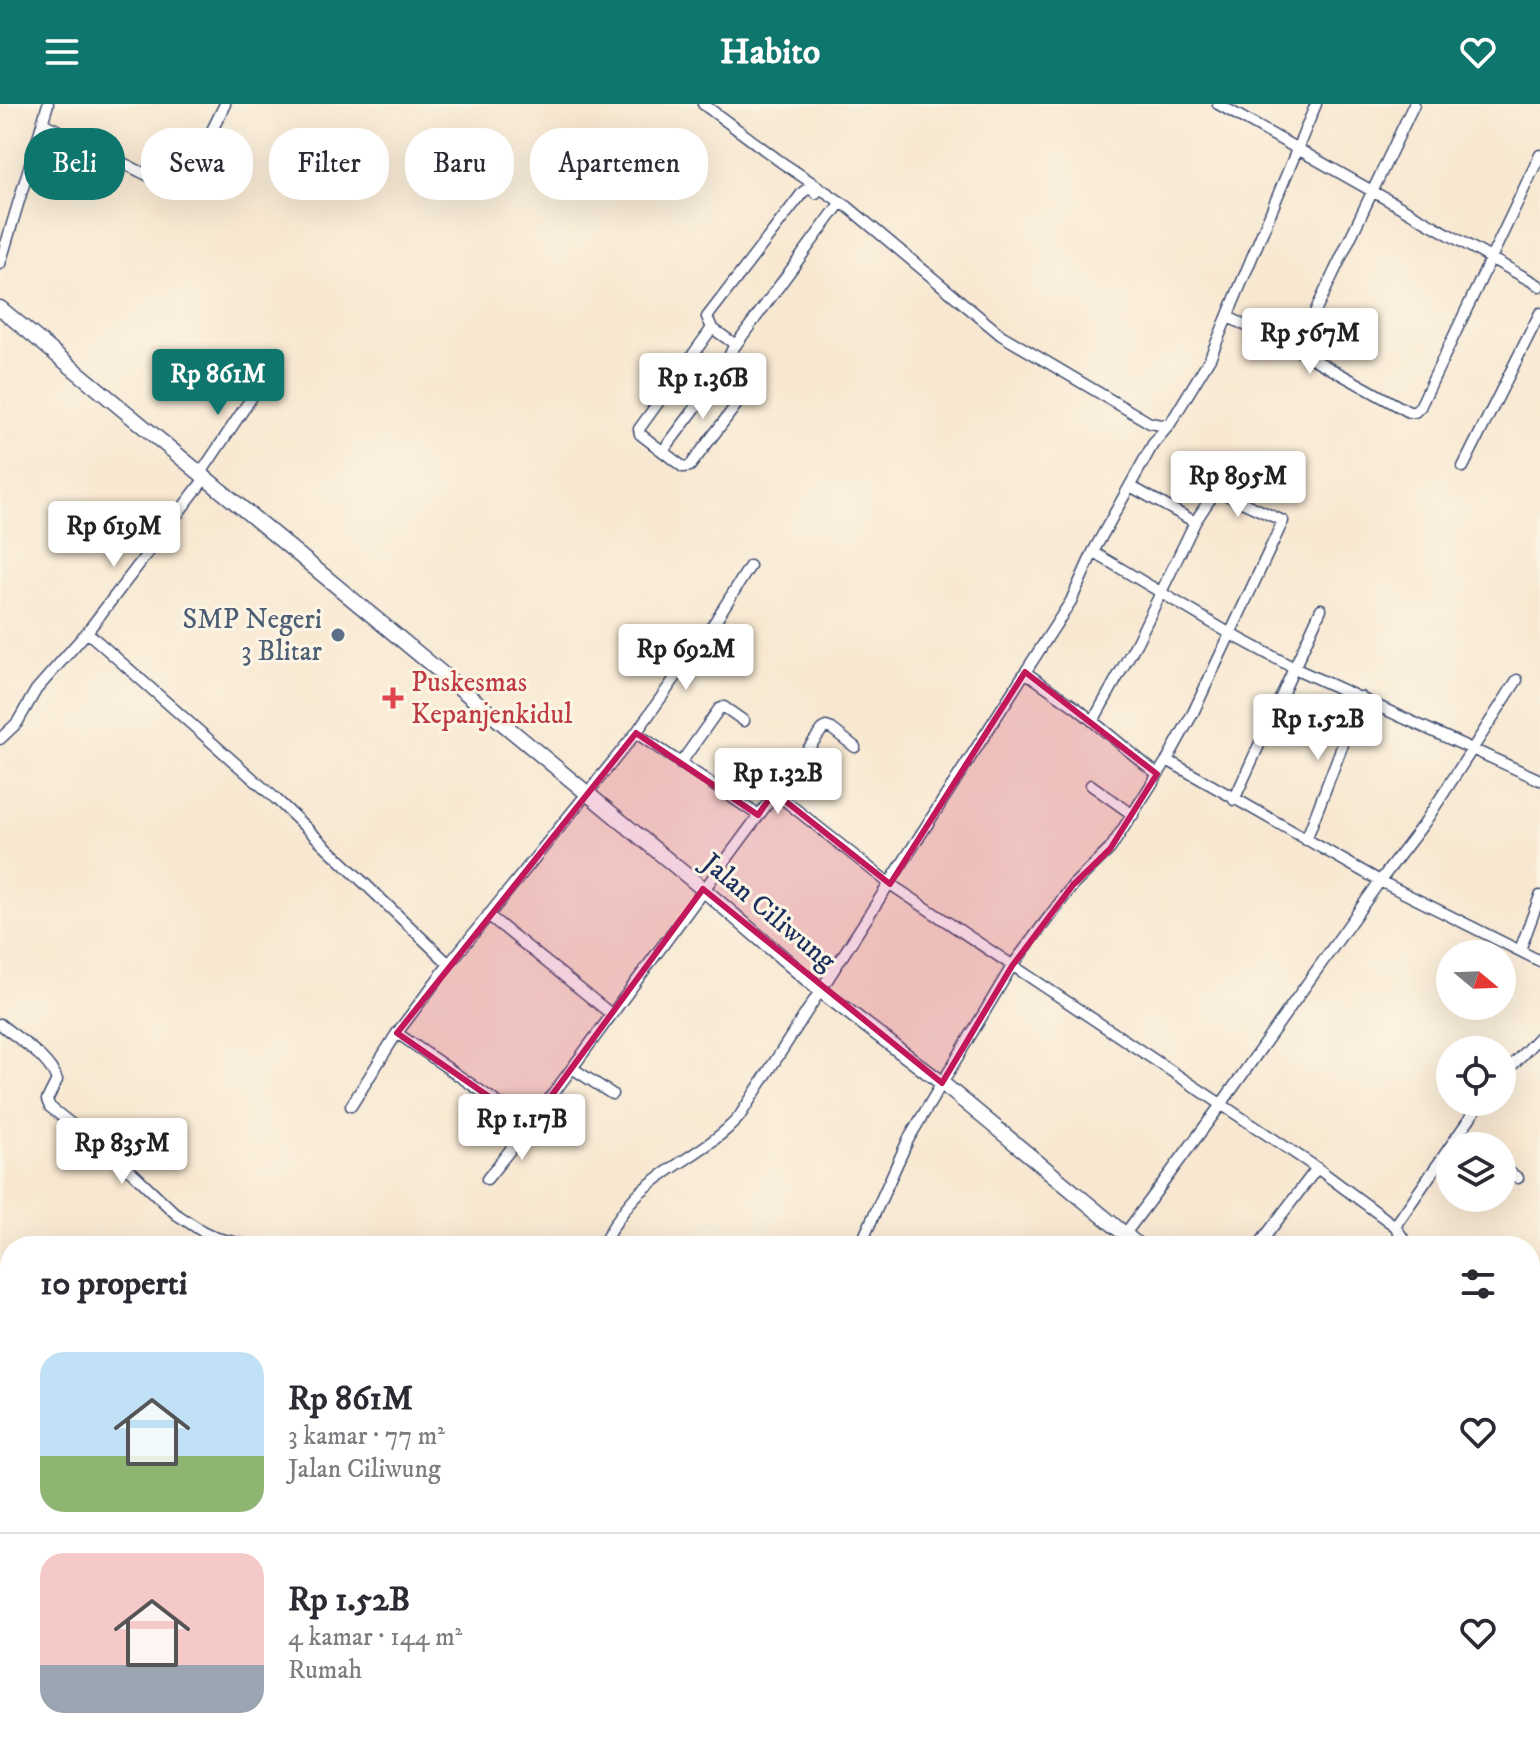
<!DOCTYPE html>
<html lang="id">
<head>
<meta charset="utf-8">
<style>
	:root { --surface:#fff; --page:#f7f7f7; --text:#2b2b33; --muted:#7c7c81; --line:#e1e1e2; --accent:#0f766e }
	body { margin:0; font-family:"IM FELL DW Pica",serif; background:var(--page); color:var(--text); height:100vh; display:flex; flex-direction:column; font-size:30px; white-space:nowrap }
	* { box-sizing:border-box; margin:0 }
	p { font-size:26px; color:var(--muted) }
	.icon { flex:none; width:44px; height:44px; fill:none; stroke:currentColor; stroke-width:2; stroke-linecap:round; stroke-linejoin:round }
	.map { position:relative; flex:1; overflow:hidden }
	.sheet { position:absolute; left:0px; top:1132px; width:1540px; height:514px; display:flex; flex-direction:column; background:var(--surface); border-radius:32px 32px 0 0; box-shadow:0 8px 32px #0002 }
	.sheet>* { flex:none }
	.banner { position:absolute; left:24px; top:24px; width:800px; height:72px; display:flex; gap:16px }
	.needle { width:52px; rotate:109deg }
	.fabs { position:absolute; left:1436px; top:836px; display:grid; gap:16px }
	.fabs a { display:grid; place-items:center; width:80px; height:80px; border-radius:50%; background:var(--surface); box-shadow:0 8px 32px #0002; font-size:40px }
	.price { position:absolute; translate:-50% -68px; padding:0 18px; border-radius:8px; background:#fff; color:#222; font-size:26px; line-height:52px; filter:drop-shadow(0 2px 4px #0008) }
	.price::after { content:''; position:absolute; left:50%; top:48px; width:24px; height:18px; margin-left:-12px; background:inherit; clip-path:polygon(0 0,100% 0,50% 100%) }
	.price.on { background:var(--accent); color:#fff }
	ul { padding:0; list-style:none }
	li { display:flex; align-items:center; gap:24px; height:200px; padding:0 40px }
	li+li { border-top:2px solid var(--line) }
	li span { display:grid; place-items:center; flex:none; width:224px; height:160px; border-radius:24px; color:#555 }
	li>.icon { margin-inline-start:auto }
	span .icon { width:96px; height:96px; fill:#fffc; stroke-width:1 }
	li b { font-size:34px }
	h2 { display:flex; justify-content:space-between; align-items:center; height:96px; padding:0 40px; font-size:34px }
	.tag { padding:0 28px; border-radius:32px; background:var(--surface); box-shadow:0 8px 32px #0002; font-size:28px; line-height:72px }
	.tag.on { background:var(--accent); color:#fff }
	header { display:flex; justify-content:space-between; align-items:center; height:104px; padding:0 40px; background:var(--accent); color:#fff; font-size:36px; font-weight:700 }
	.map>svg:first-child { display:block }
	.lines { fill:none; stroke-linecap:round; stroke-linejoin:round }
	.street-casing { stroke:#3c4b6f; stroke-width:13 }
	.secondary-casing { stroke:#3c4b6f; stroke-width:17 }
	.street { stroke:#fff; stroke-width:10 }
	.secondary { stroke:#fff; stroke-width:14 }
	.marked { fill:#c2185b; fill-opacity:0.2; stroke:#c2185b; stroke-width:6; stroke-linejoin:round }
	.service-dot { fill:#5c6f8a; stroke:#fcf5e5; stroke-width:3 }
	.health-dot { fill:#e0444e; stroke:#fcf5e5; stroke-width:3 }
	.labels { text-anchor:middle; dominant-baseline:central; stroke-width:6; stroke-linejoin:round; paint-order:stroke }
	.service-label { font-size:28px; fill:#4e5e75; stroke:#fcf5e5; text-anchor:end }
	.health-label { font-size:28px; fill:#be3a42; stroke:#fcf5e5; text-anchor:start }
	.street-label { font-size:28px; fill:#1b2f5e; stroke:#fcf5e5 }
</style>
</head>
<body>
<header><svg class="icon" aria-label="menu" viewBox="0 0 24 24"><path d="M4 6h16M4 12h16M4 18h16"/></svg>Habito<svg class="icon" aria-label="heart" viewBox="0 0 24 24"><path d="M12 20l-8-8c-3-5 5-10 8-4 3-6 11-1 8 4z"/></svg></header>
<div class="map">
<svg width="1540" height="1645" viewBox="0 0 1540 1645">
	<rect width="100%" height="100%" fill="#fcf5e5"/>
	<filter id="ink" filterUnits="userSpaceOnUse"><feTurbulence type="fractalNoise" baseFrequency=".0125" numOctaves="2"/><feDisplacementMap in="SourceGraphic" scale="16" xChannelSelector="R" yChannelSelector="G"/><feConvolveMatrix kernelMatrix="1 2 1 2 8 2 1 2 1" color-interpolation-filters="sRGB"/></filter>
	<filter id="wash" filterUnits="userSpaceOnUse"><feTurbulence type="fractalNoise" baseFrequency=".006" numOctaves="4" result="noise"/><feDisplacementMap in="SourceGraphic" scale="32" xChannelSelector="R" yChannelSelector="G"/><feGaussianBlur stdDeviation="1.8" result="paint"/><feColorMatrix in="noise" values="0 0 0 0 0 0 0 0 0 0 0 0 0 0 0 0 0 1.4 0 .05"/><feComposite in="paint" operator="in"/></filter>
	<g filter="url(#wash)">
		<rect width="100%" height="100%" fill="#f8e8d1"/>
	</g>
	<g filter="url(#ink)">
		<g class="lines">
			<defs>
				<path id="street" d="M 703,0 L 781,58 L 848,103 L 1001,231 L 1150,319 L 1161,321 L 1170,320
					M 1218,0 L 1540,182
					M 43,19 L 175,85 L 185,81 L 225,0
					M 0,160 L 48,0
					M 1228,213 L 1297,246 L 1409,308 L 1415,308 L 1420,303 L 1540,51
					M 712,224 L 639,325 L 640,330 L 683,363 L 690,362 L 743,292 L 721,270
					M 736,241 L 712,224 L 707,213 L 803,88 L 809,84 L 816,89
					M 1297,246 L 1414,0
					M 663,347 L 721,270 L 732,246 L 841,98
					M 1463,363 L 1540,209
					M 201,369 L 264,275
					M 1093,448 L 1229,529 L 1294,564 L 1540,676
					M 87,528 L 276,695 L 449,860
					M 1025,568 L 1078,605 L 1157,670
					M 1093,617 L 1137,538 L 1195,418 L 1130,382
					M 636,629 L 758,711
					M 0,635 L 17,619 L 36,586 L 87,528 L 206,373
					M 1167,656 L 1380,777 L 1425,718 L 1517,576
					M 680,660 L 719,605 L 724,603 L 744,617
					M 1091,681 L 1133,711
					M 774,688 L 890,780 L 1317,1064 L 1395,1122
					M 1234,696 L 1321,505
					M 1306,736 L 1361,593
					M 488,811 L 611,910
					M 1520,846 L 1540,792
					M 0,920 C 18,935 49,953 57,976 L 47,996 L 50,1003 L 133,1069 L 176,1110 L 202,1127 L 217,1134 L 252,1142
					M 397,929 L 530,1021
					M 572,964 L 612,990
					M 1502,972 L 1540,932
					M 351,1002 L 397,929 L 449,860 L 636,629 L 714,519 L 750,462
					M 1457,1032 L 1471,1042
					M 1502,1063 L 1518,1074
					M 487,1075 L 530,1021 L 822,626 L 826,623 L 832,625 L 855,643
					M 602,1142 C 612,1123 623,1105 638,1090 C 669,1061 711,1045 739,1013 L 1071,497 L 1093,448 L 1153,340 L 1170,320 L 1210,254 L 1316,0
					M 860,1142 L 908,1036 L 1012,862 L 1073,781 L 1110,745 L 1167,656 L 1193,609 L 1283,417 L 1216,386 L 1195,418
					M 1116,1142 L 1220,1002 L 1380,777 L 1540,857
					M 1258,1142 L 1317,1064
					M 1408,1142 L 1395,1122 L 1481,998
					M 0,1218 L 9,1203
					M 1530,1240 L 1540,1248
					M 1530,1275 L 1540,1261
					M 0,1334 L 10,1342
					M 0,1552 L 10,1535
					M 1530,1554 L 1540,1540
					M 0,1598 L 10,1605
					M 1530,1618 L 1540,1625
					M 63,1636 L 79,1645
					M 188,1636 L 204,1645
					M 1052,1636 L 1063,1645
					M 169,1645 L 176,1636
					M 295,1645 L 300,1636
					M 409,1645 L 416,1636"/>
				<path id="secondary" d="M 0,204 L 703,785 L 820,886 L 942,979 L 1139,1142
					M 1530,1476 L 1540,1485"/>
			</defs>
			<use href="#street" class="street-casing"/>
			<use href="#secondary" class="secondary-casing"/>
			<use href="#street" class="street"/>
			<use href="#secondary" class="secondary"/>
		</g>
	</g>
	<path class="marked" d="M 1025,568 L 1157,670 L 1110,745 L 1073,781 L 1012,862 L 942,979 L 703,785 L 530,1021 L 397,929 L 636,629 L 758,711 L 774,688 L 890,780 Z"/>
	<circle class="service-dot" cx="338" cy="531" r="8"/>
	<path class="health-dot" d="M389 582h8v8h8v8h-8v8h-8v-8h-8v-8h8z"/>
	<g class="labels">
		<g class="service-label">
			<text x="322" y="515">SMP Negeri<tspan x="322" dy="32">3 Blitar</tspan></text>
		</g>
		<g class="health-label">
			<text x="411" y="578">Puskesmas<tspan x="411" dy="32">Kepanjenkidul</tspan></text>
		</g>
		<g class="street-label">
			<text transform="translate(769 808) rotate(40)">Jalan Ciliwung</text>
		</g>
	</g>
</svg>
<div class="fabs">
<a><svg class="needle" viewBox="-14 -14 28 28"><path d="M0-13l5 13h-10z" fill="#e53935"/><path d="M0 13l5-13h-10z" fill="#7c7c81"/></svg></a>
<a><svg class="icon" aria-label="locate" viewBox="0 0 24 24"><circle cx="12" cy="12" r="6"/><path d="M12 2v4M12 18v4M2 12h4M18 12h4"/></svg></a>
<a><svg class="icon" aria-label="layers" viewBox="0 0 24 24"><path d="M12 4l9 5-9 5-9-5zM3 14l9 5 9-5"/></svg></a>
</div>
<b class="price" style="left:1310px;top:272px">Rp 567M</b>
<b class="price on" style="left:218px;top:313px">Rp 861M</b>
<b class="price" style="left:703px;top:317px">Rp 1.36B</b>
<b class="price" style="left:1238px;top:415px">Rp 895M</b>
<b class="price" style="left:114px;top:465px">Rp 619M</b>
<b class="price" style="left:686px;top:588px">Rp 692M</b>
<b class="price" style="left:1318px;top:658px">Rp 1.52B</b>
<b class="price" style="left:778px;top:712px">Rp 1.32B</b>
<b class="price" style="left:522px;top:1058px">Rp 1.17B</b>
<b class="price" style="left:122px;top:1082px">Rp 835M</b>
<div class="banner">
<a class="tag on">Beli</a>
<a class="tag">Sewa</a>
<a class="tag">Filter</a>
<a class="tag">Baru</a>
<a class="tag">Apartemen</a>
</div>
<section class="sheet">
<h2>10 properti<svg class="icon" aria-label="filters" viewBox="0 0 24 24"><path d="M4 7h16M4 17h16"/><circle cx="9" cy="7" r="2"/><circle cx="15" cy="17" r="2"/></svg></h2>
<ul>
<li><span style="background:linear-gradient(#bfe0f5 65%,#8fb573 0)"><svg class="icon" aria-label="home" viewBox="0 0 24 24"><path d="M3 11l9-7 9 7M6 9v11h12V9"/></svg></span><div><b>Rp 861M</b><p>3 kamar · 77 m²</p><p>Jalan Ciliwung</p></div><svg class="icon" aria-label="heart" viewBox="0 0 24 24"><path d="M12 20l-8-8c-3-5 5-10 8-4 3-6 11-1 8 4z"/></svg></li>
<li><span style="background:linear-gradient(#f6c9c9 70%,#9aa5b1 0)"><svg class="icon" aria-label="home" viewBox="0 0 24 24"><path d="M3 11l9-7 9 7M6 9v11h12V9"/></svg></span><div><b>Rp 1.52B</b><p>4 kamar · 144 m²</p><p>Rumah</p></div><svg class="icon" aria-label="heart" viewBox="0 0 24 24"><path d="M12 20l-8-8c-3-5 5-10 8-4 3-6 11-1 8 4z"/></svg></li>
</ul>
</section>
</div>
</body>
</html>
